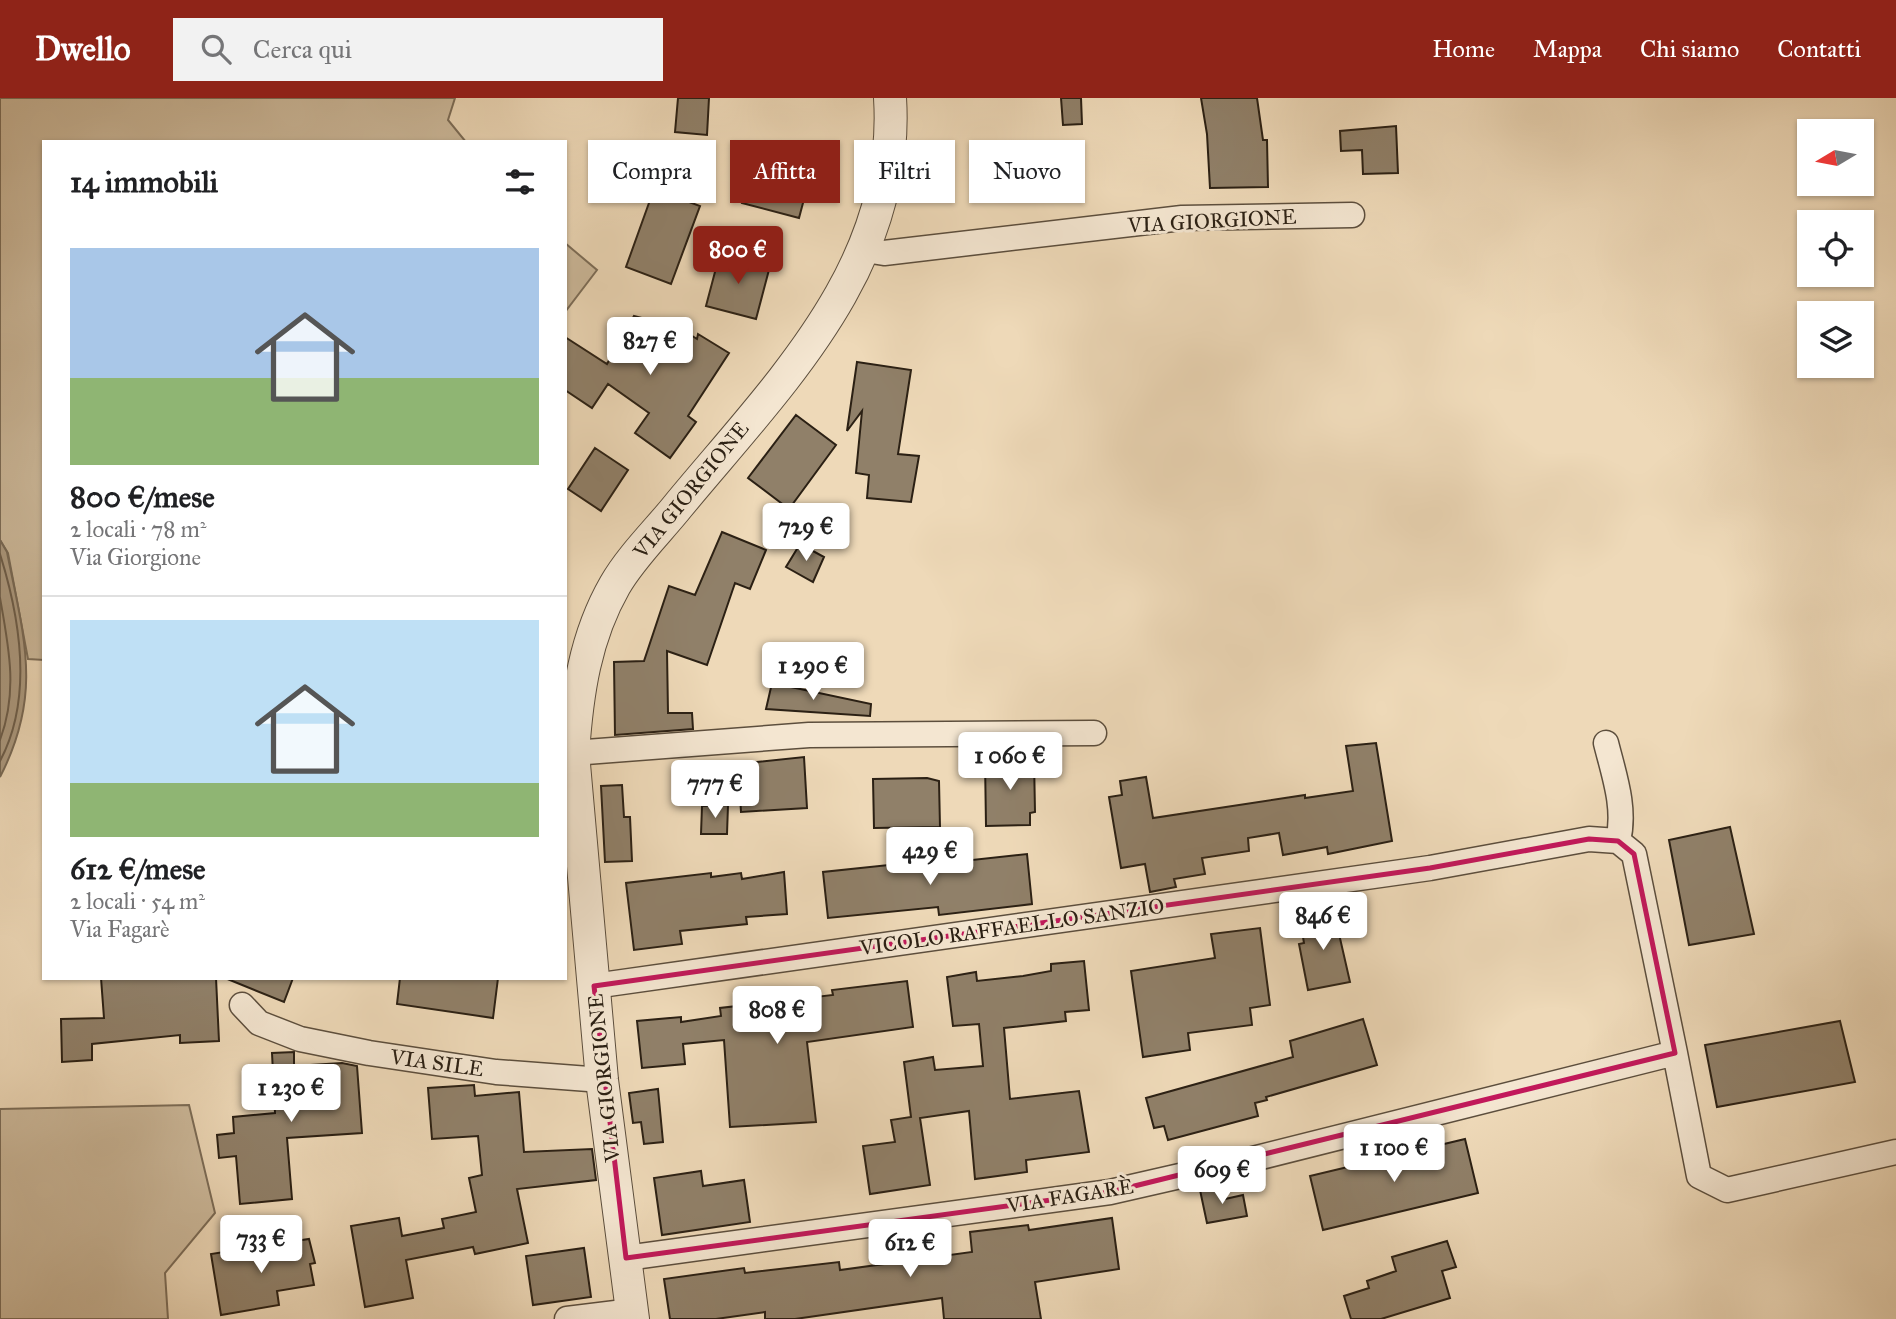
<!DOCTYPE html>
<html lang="it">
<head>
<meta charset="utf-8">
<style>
	:root { --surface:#fff; --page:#f2f2f2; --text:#202124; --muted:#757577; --line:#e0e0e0; --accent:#8f2418 }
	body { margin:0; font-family:"IM FELL Great Primer",serif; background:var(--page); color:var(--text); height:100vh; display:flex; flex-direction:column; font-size:26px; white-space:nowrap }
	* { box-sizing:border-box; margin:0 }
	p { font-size:23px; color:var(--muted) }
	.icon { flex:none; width:38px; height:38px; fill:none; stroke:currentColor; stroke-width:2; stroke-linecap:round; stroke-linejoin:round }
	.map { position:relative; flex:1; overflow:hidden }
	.drawer { position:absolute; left:42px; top:42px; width:525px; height:840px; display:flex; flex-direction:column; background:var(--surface); border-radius:0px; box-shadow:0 2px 5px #0004 }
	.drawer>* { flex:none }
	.hud { position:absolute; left:588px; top:42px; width:665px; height:63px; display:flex; gap:14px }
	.needle { width:46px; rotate:260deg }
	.fabs { position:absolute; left:1797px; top:21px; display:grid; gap:14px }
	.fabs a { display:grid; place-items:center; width:77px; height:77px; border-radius:0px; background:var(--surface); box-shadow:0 2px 5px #0004; font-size:35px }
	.price { position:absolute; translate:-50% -60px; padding:0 16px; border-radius:7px; background:#fff; color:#222; font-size:23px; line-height:46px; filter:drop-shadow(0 2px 4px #0008) }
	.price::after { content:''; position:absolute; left:50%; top:42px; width:21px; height:16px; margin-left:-10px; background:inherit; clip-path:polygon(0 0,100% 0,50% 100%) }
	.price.selected { background:var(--accent); color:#fff }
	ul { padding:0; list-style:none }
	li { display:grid; align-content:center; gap:14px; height:371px; padding:0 28px }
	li+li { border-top:2px solid var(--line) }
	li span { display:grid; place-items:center; height:217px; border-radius:0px; color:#555 }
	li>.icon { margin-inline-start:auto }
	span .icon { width:126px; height:126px; fill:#fffc; stroke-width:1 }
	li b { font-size:30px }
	h2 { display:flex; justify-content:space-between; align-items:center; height:84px; padding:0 28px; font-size:30px }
	.tag { padding:0 24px; border-radius:0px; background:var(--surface); box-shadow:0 2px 5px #0004; font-size:24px; line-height:63px }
	.tag.selected { background:var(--accent); color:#fff }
	header { display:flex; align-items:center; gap:42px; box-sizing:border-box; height:98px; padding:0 35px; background:var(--accent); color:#fff }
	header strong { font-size:33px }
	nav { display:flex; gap:38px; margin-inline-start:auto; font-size:24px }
	.search { width:490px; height:63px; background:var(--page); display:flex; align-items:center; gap:18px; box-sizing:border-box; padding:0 24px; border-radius:0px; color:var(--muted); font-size:26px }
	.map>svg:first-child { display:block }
	.green { fill:#cdba9c; stroke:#7c6d58; stroke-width:2 }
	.water { fill:#ac9a80; stroke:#786955; stroke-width:2 }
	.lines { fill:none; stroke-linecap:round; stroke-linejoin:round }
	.shore { stroke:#6c5d4a; stroke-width:2 }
	.building { fill:#908069; stroke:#2b2014; stroke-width:2 }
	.minor-casing { stroke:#5c4e3d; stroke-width:27 }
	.tertiary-casing { stroke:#5c4e3d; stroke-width:34 }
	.minor { stroke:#f4e6d1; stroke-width:24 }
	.tertiary { stroke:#f4e6d1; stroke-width:32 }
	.marked { fill:none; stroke:#c2185b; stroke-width:5; stroke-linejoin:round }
	.labels { text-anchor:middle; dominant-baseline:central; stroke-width:6; stroke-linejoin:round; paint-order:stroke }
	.street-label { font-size:21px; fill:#2b2014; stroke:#f4e6d1 }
</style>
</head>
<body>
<header>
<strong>Dwello</strong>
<div class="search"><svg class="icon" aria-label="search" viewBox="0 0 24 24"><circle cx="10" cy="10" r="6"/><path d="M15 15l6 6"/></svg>Cerca qui</div>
<nav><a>Home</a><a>Mappa</a><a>Chi siamo</a><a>Contatti</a></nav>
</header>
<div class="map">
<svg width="1896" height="1221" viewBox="0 0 1896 1221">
	<rect width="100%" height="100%" fill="#eed9b8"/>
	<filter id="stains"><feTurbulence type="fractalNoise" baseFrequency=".00286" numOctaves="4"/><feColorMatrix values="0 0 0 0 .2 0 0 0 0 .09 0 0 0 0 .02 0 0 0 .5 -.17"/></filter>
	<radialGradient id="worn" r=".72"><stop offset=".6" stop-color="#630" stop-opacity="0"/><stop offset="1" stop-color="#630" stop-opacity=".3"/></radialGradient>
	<path class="green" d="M 0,0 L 455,0 L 448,22 L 466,44 L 44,44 L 44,562 L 28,561 L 8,455 L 0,442 Z
		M 565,145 L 597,172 L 565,214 Z
		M 189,1007 L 215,1115 L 165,1175 L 168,1221 L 0,1221 L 0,1011 Z"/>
	<path class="water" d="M 0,442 L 7,454 C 24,540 43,596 0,679 Z"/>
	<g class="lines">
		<path class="shore" d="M 0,456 C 20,520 33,601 0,663
			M 0,500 C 9,550 18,594 0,642"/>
	</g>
	<path class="building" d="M 678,0 L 709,0 L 707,37 L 675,34 Z
		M 1061,0 L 1081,0 L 1082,26 L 1063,27 Z
		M 1201,0 L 1257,0 L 1263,42 L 1267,42 L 1268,89 L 1210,90 L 1207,36 Z
		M 1396,28 L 1398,75 L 1363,76 L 1362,52 L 1341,53 L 1340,33 Z
		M 755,56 L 812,71 L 799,120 L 742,105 Z
		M 654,91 L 700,108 L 671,186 L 626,169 Z
		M 720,155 L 770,168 L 756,221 L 706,208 Z
		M 634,218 L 665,226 L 667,222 L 697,241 L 698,236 L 729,255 L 688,318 L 696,324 L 670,360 L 635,335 L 649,315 L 608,286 L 592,310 L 565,292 L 565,239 L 607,266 Z
		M 857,264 L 911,272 L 898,356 L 919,358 L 911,404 L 867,400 L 869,377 L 856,375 L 862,313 L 847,333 Z
		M 796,317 L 836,347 L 789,411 L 748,380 Z
		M 595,350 L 628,372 L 601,413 L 568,391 Z
		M 722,434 L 766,452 L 750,491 L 735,485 L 707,567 L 667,553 L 668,615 L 692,615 L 693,631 L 615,637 L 614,564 L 644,563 L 669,488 L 695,497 Z
		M 800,446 L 824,459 L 813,484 L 786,469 Z
		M 772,585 L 871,606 L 870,618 L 766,611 Z
		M 1376,645 L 1392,743 L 1328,756 L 1327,749 L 1283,757 L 1279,735 L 1248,740 L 1249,753 L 1202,760 L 1205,776 L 1174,781 L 1176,789 L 1150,794 L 1145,766 L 1121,770 L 1109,699 L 1122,697 L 1120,683 L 1146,679 L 1153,720 L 1305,697 L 1305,700 L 1353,693 L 1346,648 Z
		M 804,659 L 807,710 L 741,714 L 738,666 Z
		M 1034,661 L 1035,714 L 1030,715 L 1030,727 L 986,728 L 985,662 Z
		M 927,680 L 939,683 L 940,729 L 874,730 L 873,681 Z
		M 622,687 L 624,719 L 630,719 L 632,763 L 605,764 L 601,688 Z
		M 728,707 L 727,736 L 701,736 L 702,708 Z
		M 1730,729 L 1754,836 L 1689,847 L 1669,742 Z
		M 1027,756 L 1032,806 L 939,817 L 938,809 L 828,820 L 823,774 L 898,766 L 899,770 Z
		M 784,774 L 787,816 L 746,819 L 747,826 L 680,833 L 682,846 L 634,852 L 626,785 L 711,775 L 711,779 L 741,775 L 742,781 Z
		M 1334,814 L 1350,884 L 1308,892 L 1299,846 L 1304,845 L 1300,821 Z
		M 1260,830 L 1270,907 L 1250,910 L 1252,927 L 1188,935 L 1190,952 L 1143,959 L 1131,873 L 1215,860 L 1211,836 Z
		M 1084,863 L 1089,912 L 1065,914 L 1066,923 L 1004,930 L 1010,1001 L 1079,993 L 1089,1054 L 1026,1062 L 1027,1074 L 975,1081 L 969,1013 L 920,1020 L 930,1087 L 870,1096 L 863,1048 L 895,1044 L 891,1022 L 911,1019 L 904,964 L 933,959 L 935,972 L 983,968 L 979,926 L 953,928 L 947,879 L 976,874 L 977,883 L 1023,878 L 1051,873 L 1051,866 Z
		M 101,880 L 216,880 L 219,943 L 180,945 L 180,937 L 92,946 L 92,962 L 62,964 L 61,921 L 104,920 Z
		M 225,880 L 293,880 L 284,904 Z
		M 400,880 L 498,880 L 493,920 L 397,906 Z
		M 907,883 L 913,929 L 807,944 L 816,1024 L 730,1029 L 724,942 L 683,946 L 685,966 L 642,970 L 637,923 L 681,919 L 681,924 L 721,918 L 720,910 L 833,897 L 832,892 Z
		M 1363,921 L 1377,967 L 1266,999 L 1267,1002 L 1255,1005 L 1258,1018 L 1168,1042 L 1164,1028 L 1154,1030 L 1146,1000 L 1293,959 L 1290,943 Z
		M 1840,923 L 1855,984 L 1717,1009 L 1705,947 Z
		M 294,954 L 294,968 L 342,965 L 357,968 L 362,1035 L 287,1040 L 292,1101 L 240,1106 L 236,1058 L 219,1060 L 217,1037 L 234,1035 L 233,1019 L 275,1015 L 272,955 Z
		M 474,987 L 475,998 L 519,994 L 524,1054 L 592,1051 L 596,1082 L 517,1091 L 528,1145 L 475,1156 L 473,1149 L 406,1162 L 413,1200 L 365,1209 L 351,1128 L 399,1120 L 402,1138 L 444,1130 L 442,1121 L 476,1114 L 469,1080 L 482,1077 L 478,1038 L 432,1041 L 428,990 Z
		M 658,991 L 663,1044 L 644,1046 L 641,1024 L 633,1025 L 629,995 Z
		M 1465,1041 L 1478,1095 L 1323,1132 L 1310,1078 Z
		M 701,1073 L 703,1088 L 744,1082 L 750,1124 L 662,1137 L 654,1080 Z
		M 1223,1089 L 1225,1101 L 1243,1097 L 1247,1118 L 1207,1125 L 1200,1092 Z
		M 1112,1120 L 1119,1171 L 1035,1184 L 1041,1221 L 944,1221 L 942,1200 L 795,1221 L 765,1221 L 765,1214 L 716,1221 L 670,1221 L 664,1181 L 744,1170 L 745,1175 L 839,1164 L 840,1172 L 972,1154 L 970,1134 L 1028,1127 L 1029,1132 Z
		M 309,1141 L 315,1165 L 310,1166 L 314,1187 L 277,1193 L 279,1207 L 221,1217 L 211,1156 Z
		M 1447,1143 L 1456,1169 L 1442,1173 L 1450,1200 L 1381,1221 L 1351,1221 L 1344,1198 L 1369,1190 L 1367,1183 L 1396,1173 L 1392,1159 Z
		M 584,1150 L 591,1199 L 533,1207 L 526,1158 Z"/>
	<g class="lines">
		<defs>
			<path id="minor" d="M 865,152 L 884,155 L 1182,120 L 1352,117
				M 1606,645 C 1614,677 1626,710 1618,743
				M 573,655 L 809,637 L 1094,635
				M 594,888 L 1430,770 L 1589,741 L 1618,743 L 1634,756 L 1675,955
				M 242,907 L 259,925 L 300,941 L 369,955 L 496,974 L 602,982
				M 626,1160 L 1110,1094 L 1237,1065 L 1675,955 L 1699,1078 L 1727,1092 L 1896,1054
				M 567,1221 L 632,1213"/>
			<path id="tertiary" d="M 633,1221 L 602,982 L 573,655 C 577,596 585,539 615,487 C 631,459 658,433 678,408 C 777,288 901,169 890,0"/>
		</defs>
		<use href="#minor" class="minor-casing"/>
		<use href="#tertiary" class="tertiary-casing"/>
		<use href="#minor" class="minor"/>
		<use href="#tertiary" class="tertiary"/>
	</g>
	<path class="marked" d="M 1589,741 L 1618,743 L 1634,756 L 1675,955 L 1110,1094 L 626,1160 L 594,888 L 1430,770 Z"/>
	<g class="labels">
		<g class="street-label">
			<text transform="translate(1212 123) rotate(-3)">VIA GIORGIONE</text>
			<text transform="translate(691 392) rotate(-51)">VIA GIORGIONE</text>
			<text transform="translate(1012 829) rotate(-8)">VICOLO RAFFAELLO SANZIO</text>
			<text transform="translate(437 965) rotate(8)">VIA SILE</text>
			<text transform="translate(604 980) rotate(-96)">VIA GIORGIONE</text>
			<text transform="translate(1070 1098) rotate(-9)">VIA FAGARÈ</text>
		</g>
	</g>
	<rect width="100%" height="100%" filter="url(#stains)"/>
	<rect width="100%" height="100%" fill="url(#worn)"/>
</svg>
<div class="fabs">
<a><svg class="needle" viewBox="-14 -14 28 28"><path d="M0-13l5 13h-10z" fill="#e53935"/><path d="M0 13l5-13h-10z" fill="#757577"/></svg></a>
<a><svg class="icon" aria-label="locate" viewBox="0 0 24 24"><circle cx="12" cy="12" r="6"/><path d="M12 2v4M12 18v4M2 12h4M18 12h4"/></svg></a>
<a><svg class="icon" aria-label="layers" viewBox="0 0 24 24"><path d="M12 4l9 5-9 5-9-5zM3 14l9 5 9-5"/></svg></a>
</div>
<b class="price selected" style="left:738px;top:188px">800 €</b>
<b class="price" style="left:650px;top:279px">827 €</b>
<b class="price" style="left:806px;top:465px">729 €</b>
<b class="price" style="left:813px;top:604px">1 290 €</b>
<b class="price" style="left:1010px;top:694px">1 060 €</b>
<b class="price" style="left:715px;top:722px">777 €</b>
<b class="price" style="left:930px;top:789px">429 €</b>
<b class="price" style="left:1323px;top:854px">846 €</b>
<b class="price" style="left:777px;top:948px">808 €</b>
<b class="price" style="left:291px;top:1026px">1 230 €</b>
<b class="price" style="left:1394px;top:1086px">1 100 €</b>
<b class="price" style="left:1222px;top:1108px">609 €</b>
<b class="price" style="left:261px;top:1177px">733 €</b>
<b class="price" style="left:910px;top:1181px">612 €</b>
<div class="hud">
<a class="tag">Compra</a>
<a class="tag selected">Affitta</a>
<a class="tag">Filtri</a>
<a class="tag">Nuovo</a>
</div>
<section class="drawer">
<h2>14 immobili<svg class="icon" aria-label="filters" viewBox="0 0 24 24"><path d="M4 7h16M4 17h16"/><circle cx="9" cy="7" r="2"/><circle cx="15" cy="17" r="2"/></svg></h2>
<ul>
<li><span style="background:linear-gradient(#a9c7e8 60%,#8fb573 0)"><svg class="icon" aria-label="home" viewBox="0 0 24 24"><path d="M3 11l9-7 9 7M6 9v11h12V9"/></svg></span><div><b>800 €/mese</b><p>2 locali · 78 m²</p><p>Via Giorgione</p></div></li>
<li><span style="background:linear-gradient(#bfe0f5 75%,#8fb573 0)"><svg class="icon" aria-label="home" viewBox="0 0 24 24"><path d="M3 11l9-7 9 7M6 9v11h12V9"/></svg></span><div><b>612 €/mese</b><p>2 locali · 54 m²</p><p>Via Fagarè</p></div></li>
</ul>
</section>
</div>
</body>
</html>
